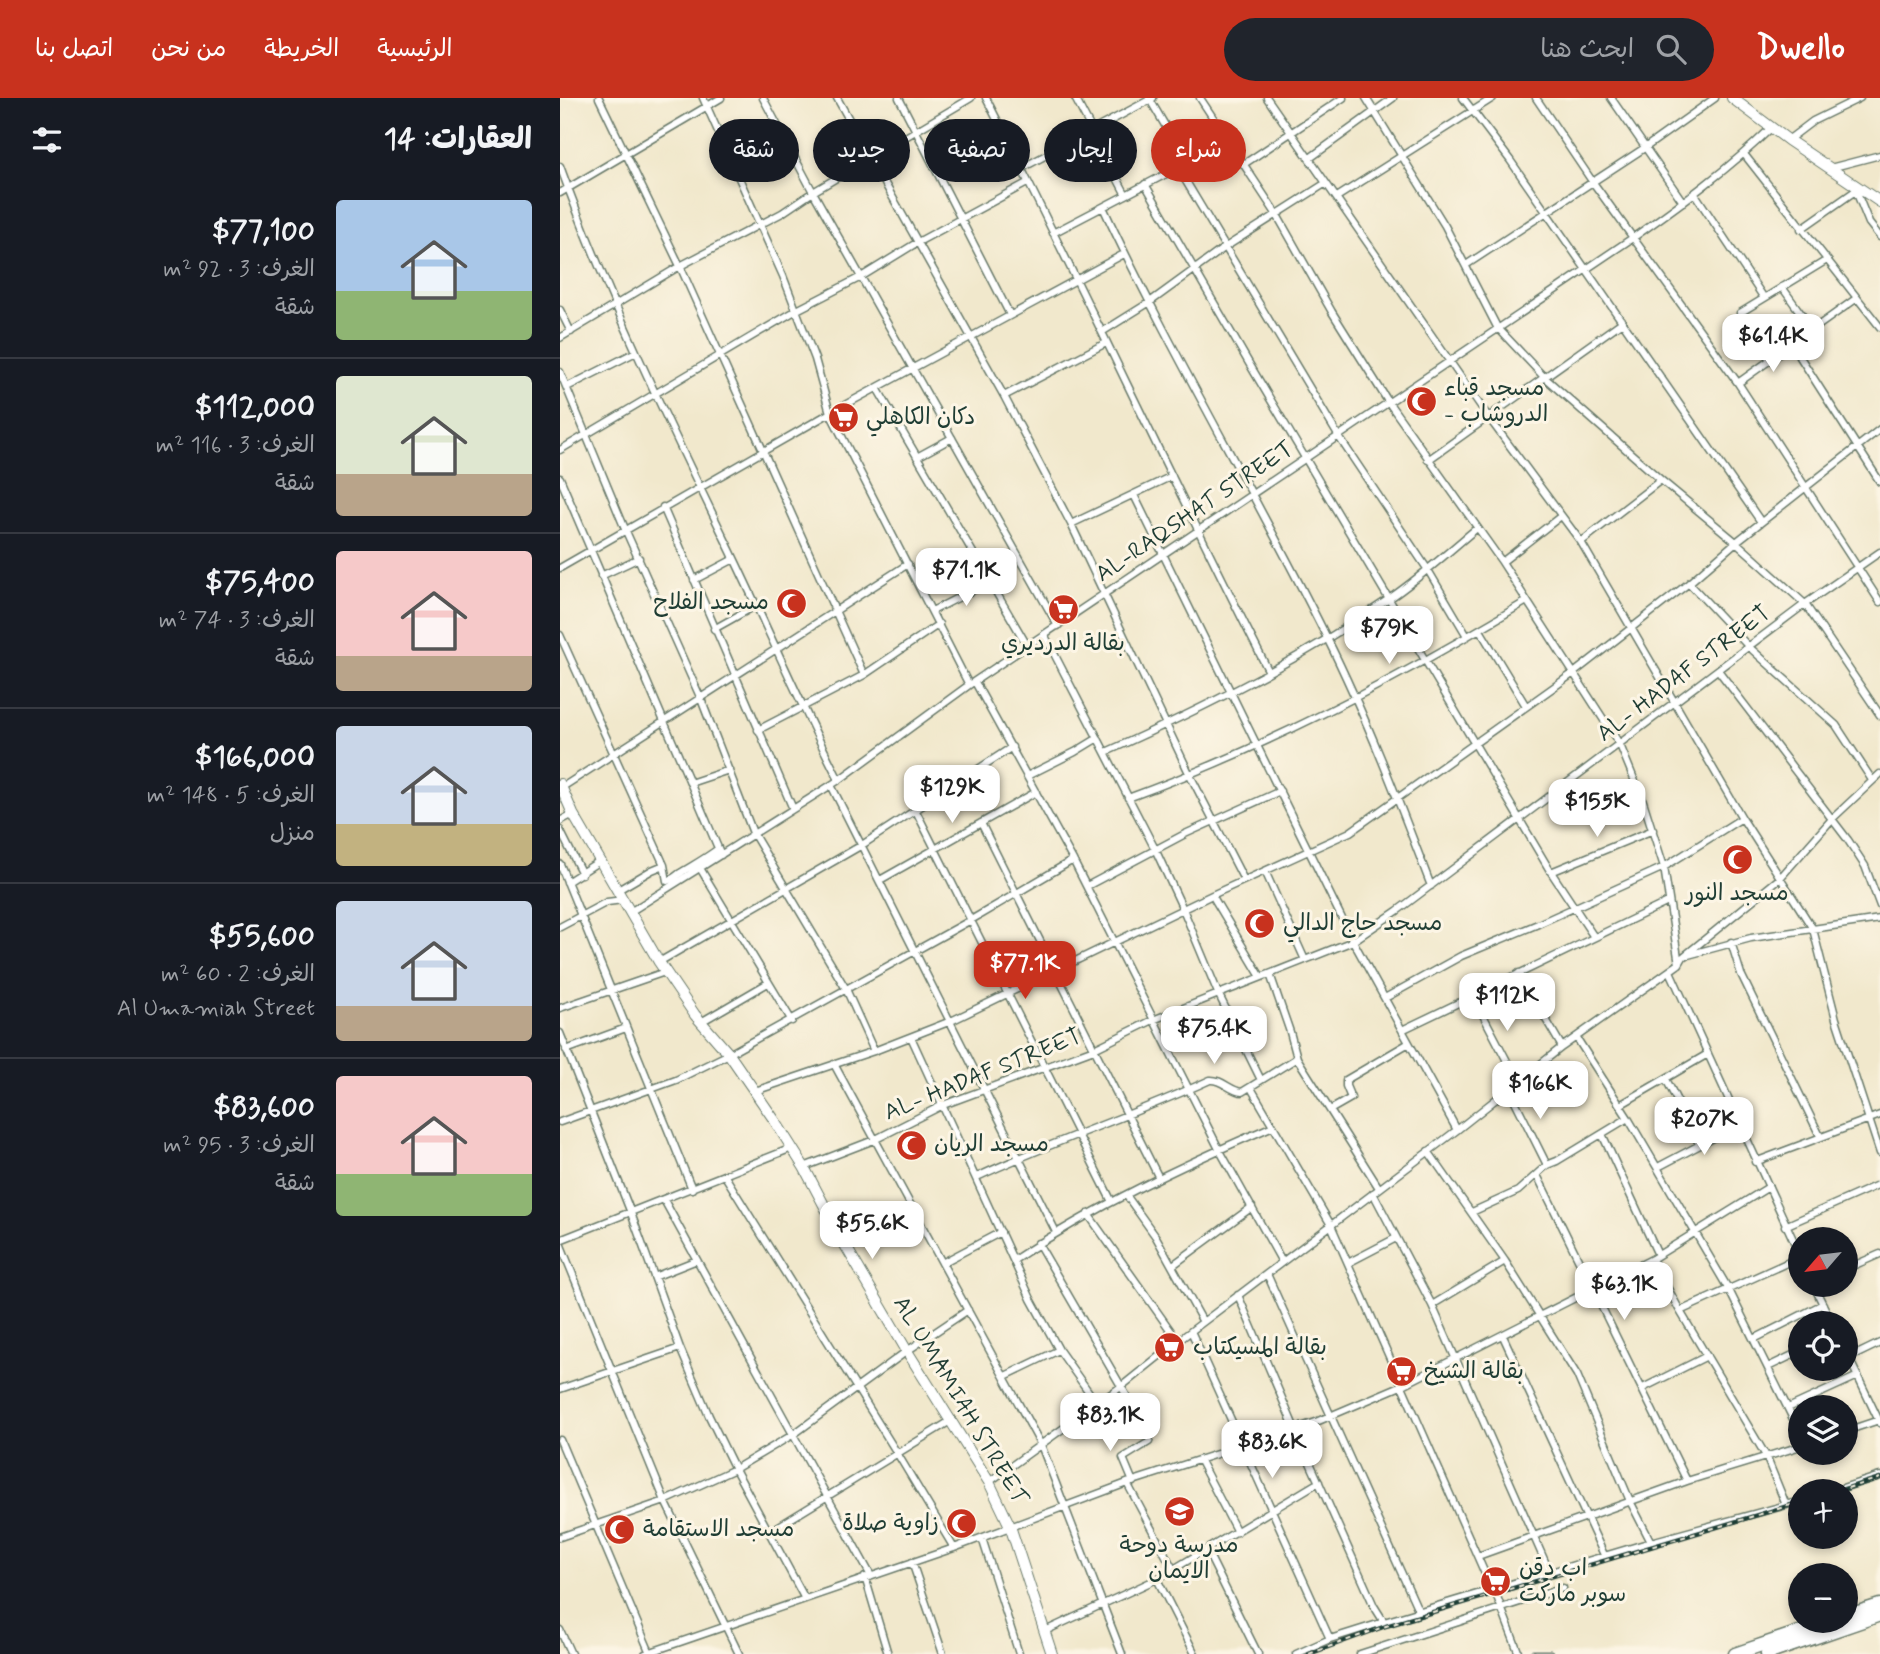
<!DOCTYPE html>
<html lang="ar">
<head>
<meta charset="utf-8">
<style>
	:root { --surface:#171b24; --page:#20242c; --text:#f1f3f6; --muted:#9ea1a6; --line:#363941; --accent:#c8321e }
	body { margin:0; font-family:Mynerve,"Playpen Sans Arabic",sans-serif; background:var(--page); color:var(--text); direction:rtl; height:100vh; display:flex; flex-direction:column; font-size:26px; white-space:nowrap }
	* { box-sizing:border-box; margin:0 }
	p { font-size:23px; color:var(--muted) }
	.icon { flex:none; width:38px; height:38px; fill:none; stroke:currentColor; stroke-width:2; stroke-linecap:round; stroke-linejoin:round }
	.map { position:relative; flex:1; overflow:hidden; direction:ltr }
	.panel { display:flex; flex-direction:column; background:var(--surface); width:560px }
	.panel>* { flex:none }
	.top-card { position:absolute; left:21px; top:21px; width:665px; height:63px; direction:rtl; display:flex; gap:14px }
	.needle { width:46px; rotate:242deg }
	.fabs { position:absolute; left:1228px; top:1129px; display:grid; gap:14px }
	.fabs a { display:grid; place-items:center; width:70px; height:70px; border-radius:50%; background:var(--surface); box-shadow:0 4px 10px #0003; font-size:35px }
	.price { position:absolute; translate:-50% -60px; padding:0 16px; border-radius:14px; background:#fff; color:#222; font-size:23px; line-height:46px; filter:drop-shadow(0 2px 4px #0008) }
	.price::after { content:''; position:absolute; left:50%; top:42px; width:21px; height:16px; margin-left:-10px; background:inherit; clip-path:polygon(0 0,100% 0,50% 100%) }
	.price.current { background:var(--accent); color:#fff }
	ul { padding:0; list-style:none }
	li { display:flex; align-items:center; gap:21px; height:175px; padding:0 28px }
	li+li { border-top:2px solid var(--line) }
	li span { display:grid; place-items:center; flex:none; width:196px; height:140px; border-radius:7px; color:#555 }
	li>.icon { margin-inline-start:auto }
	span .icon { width:84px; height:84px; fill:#fffc; stroke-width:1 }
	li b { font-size:30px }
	h2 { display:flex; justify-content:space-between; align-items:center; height:84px; padding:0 28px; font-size:30px }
	.tag { padding:0 24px; border-radius:32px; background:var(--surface); box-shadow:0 4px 10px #0003; font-size:24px; line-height:63px }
	.tag.current { background:var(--accent); color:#fff }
	header { display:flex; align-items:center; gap:42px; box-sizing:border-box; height:98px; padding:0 35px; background:var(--accent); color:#fff }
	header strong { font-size:33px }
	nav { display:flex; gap:38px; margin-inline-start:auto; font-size:24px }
	.search { width:490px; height:63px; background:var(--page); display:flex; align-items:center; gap:18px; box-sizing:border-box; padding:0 24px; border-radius:38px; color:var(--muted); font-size:26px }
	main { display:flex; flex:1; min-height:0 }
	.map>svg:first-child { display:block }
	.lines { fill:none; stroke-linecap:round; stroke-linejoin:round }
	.street-casing { stroke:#687969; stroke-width:9 }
	.secondary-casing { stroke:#687969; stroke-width:12 }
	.highway-casing { stroke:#687969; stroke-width:15 }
	.street { stroke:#fff; stroke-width:6 }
	.secondary { stroke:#fff; stroke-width:10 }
	.highway { stroke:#fff; stroke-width:12 }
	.rail-casing { stroke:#1f3d34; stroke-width:4.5 }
	.rail { stroke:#fcf5e5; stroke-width:2; stroke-dasharray:5; stroke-linecap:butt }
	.labels { text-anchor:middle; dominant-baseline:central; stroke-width:6; stroke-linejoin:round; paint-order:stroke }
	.poi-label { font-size:23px; fill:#1f3d34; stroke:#fcf5e5; text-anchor:start }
	.street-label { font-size:23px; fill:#1f3d34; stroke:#fcf5e5 }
</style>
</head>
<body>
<header>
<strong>Dwello</strong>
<div class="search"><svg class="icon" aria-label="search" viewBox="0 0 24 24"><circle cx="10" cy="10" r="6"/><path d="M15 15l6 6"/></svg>ابحث هنا</div>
<nav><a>الرئيسية</a><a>الخريطة</a><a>من نحن</a><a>اتصل بنا</a></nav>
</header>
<main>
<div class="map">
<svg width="1320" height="1556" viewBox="0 0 1320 1556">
	<rect width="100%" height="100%" fill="#fcf5e5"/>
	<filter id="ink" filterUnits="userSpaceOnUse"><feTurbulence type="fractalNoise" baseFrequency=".0143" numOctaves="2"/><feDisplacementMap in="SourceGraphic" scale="14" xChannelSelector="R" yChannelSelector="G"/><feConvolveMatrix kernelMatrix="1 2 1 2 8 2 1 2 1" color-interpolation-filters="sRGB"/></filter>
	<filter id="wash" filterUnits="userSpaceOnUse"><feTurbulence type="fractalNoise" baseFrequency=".00686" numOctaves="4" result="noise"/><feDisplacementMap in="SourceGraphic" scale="28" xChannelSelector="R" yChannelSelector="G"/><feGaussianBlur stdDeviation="1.57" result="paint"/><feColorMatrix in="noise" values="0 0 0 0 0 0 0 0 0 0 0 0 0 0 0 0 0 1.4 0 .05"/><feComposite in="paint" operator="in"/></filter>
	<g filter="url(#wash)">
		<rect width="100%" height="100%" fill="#f1e8cc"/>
	</g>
	<g filter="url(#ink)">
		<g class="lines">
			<defs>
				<path id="street" d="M 39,0 L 120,168 L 304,577
					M 143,0 L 223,178 L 255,261 L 270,315 L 409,587
					M 203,0 L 253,94 L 498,528
					M 277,0 L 444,298 L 511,426 L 630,677 L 684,782
					M 339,0 L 450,217
					M 426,0 C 523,190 612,384 709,574
					M 515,0 L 566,97
					M 589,0 L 627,65
					M 640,0 L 717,117 L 772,214 L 829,305 L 942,464 L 1060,647 L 1083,703 L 1104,769 L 1119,866
					M 707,0 L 929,320 L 1021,444 L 1182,720 L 1253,831 L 1276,921 L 1320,1055
					M 806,0 L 885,128 L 937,229 L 984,279 L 1101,382 L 1176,444 L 1245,506 L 1320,617
					M 903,0 L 950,62 L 1201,424
					M 976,0 L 1032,83 L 1178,285 L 1320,504
					M 1051,0 L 1123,104
					M 1228,42 L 1253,23 L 1300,0
					M 1184,56 L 1320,229
					M 750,60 L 833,0
					M 684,66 L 783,0
					M 0,68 C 48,201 110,328 172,456 C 208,531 241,608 279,682
					M 462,70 L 593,0
					M 618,70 L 779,339 L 868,472 L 907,538
					M 1270,70 L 1320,57
					M 585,86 L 690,267 L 989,771 L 1034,839
					M 1296,93 L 1309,125 L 1320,139
					M 0,95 L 161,0
					M 1135,96 L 1204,200
					M 777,99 L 933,0
					M 543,109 C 611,255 694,393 766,538 C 806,618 839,704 871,788
					M 1241,131 L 1298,91
					M 493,135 L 627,65 L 671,46
					M 906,167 L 1086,49 L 1155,0
					M 1222,189 L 1252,231
					M 0,212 L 11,234
					M 542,234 L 590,204 L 664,150 L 766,85
					M 0,240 L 120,168 L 222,115 L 253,94 L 411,0
					M 1231,245 L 1320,384
					M 1210,262 L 1180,215 L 1267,162
					M 0,274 L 65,431 L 141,601 L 193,735 L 286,891 L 314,953
					M 1178,285 L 1297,200
					M 7,289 L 76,254
					M 317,290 L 468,549
					M 444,298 L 546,245
					M 0,352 L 235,213 L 301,179 L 358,144 L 467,85
					M 357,359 L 392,340
					M 868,362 L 1062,224
					M 0,380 L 161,757
					M 574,397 L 793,843 L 897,1032
					M 103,409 L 233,711
					M 511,426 L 612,378
					M 1021,444 L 1101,382
					M 942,464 L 1001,418
					M 0,470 L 270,315 L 564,156
					M 41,478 L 79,460
					M 134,482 L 174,461
					M 1129,485 L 1188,548 L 1276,627 L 1312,682
					M 372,513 L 429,484
					M 154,531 L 195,508
					M 920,532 L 966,608
					M 0,537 L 104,767
					M 485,538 L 595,751 L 623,811 L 658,895 L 701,982
					M 1158,572 L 1288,742 L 1305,768 L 1320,808
					M 415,584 L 513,762 L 659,1051 L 722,1164
					M 198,632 L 304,577 L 379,526
					M 546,654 C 644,610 740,562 829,501 C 860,480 888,454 917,430
					M 467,678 L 515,654 L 538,640
					M 130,685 L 169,672
					M 271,687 L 496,1134
					M 1,690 L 348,466
					M 568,700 C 708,649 840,580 967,503
					M 356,713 L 552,1104
					M 0,723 L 13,716
					M 421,725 L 599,1080
					M 0,732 L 22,776
					M 0,766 L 132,1091
					M 140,770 L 232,923
					M 705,773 L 745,862
					M 991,774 L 1093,732
					M 320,782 L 476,694
					M 7,784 L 41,762
					M 527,788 L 625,736 L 720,693
					M 58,792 L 92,772 L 104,767 L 107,783 C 114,781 116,777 122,774 C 135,766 146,760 158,751
					M 652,797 L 701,879
					M 70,814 L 279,682 L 409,587 L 1074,139 C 1122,105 1169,71 1211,30
					M 0,829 L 47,804 L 63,802
					M 1171,844 L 1181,876 L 1260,1038
					M 1128,857 L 1191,840 L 1320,821
					M 99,864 L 302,747 L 452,649
					M 1110,873 L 1241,1159
					M 959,875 L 1002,949
					M 710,876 L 730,934 L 737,960 L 819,1090
					M 913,898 L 958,984
					M 825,900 L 901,858 L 978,826 L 1104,769 L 1182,720
					M 0,910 L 105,874
					M 141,924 L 208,885
					M 842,932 L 1108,804
					M 0,935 L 71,1115 L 120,1250 L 149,1318 L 175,1371 L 245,1501
					M 351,939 L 471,1201 L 499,1252 L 538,1307
					M 1016,939 L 1068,1020 L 1169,1192 L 1241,1337
					M 6,952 L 66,930
					M 274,966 L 481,1347 L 562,1556
					M 1106,981 L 1139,1046
					M 691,990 L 771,1127 L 930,1487 L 936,1496 L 959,1556
					M 949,991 L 987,1067
					M 195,993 L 314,953 L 391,923 L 652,797 L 790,734 L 1015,574 L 1129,485 L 1176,444 L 1320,331
					M 1060,1007 L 1146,957
					M 770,1012 L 791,1000 L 786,988 L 786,982 L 849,945
					M 0,1024 L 116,982 L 169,956 L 411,822 L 513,762
					M 1042,1036 L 1098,1157
					M 868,1053 L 945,1163 L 1017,1277 L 1070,1403 L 1091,1444
					M 1195,1064 L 1320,1017
					M 244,1069 L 314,1042 L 383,1007 L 534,951 L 593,922 L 793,843 L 837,813 L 1245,506 L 1320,454
					M 1098,1069 L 1178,1027
					M 977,1077 L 1127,1383
					M 165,1078 L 337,1355 L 394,1450
					M 417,1079 C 493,1043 574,1017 650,982 C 662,981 670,993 682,994 L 737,960
					M 813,1095 L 872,1207 L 990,1475
					M 566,1097 L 596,1139 L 643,1224
					M 104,1102 L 311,1478
					M 912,1114 L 958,1093 L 987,1067 L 997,1063 L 1068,1020
					M 528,1116 L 618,1243
					M 1225,1128 L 1320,1086
					M 0,1142 L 232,1050
					M 0,1145 L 105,1403 L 179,1556
					M 478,1145 L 590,1338 L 589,1344 L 563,1360 L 573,1384
					M 1092,1161 L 1120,1213 L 1206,1358 L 1226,1407
					M 454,1162 C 535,1108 623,1067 713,1028
					M 382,1165 L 441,1134
					M 788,1165 L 836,1140
					M 613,1167 L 692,1109
					M 1286,1171 L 1320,1156
					M 707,1176 L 859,1514
					M 94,1179 L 137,1162
					M 1253,1186 L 1272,1225
					M 678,1197 L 735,1331 L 814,1508 L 824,1524
					M 872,1207 L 945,1163
					M 1120,1213 L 1240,1159
					M 631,1233 L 770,1541
					M 943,1238 L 1045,1459
					M 1194,1241 L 1263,1206
					M 1286,1254 L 1320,1325
					M 1289,1260 L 1320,1245
					M 1208,1269 L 1241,1253
					M 445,1278 L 499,1252
					M 1083,1290 L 1147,1258
					M 0,1291 L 120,1250
					M 1228,1310 L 1298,1278
					M 1286,1333 L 1319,1322
					M 0,1342 L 90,1555
					M 640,1363 L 677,1434
					M 429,1384 L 562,1288 L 618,1243 L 897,1032 L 1002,949 L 1119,866 L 1123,859 L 1220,780 L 1272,721 L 1320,676
					M 567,1385 L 613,1471
					M 1273,1393 L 1320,1378
					M 209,1434 L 392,1322
					M 0,1439 L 105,1403 L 175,1371 L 234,1336 L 347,1253 L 408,1212
					M 422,1440 L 459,1556
					M 647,1453 L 698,1556
					M 918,1458 L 1127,1383 L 1241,1348
					M 352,1464 L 383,1556
					M 305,1479 L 328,1556
					M 597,1481 L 635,1556
					M 0,1532 L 11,1556
					M 485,1533 L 597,1481 L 759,1384
					M 85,1556 L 394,1450 L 567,1385 L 756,1324 L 843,1287 L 1092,1161 L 1207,1090
					M 736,1556 L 770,1541 L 824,1524 L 1091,1444 L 1241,1403
					M 800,1556 L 1003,1490
					M 973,1556 L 990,1556"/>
				<path id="secondary" d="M 1172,0 L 1228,42 L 1320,104
					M 0,686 L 13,716 L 99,864 L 135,917 L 169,956 L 215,1023 L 244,1069 L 285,1147 L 347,1253 L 429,1384 L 450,1428 L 492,1556"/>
				<path id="highway" d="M 1286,1518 L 1320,1507
					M 1175,1556 L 1274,1522
					M 1207,1556 L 1320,1517"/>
			</defs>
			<use href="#street" class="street-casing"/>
			<use href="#secondary" class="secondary-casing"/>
			<use href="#highway" class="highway-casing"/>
			<use href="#street" class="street"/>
			<use href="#secondary" class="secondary"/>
			<use href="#highway" class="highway"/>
			<defs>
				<path id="rail" d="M 1278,1393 L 1320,1380
					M 749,1556 L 826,1528 L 1241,1404"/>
			</defs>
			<use href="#rail" class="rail-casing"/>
			<use href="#rail" class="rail"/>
		</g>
	</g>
	<defs>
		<symbol id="mosque-disc" viewBox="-11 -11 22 22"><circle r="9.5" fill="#c8321e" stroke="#fcf5e5"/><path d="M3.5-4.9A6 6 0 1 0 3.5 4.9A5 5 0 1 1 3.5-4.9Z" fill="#fff"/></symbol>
		<symbol id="supermarket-disc" viewBox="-11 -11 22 22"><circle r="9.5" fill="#c8321e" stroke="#fcf5e5"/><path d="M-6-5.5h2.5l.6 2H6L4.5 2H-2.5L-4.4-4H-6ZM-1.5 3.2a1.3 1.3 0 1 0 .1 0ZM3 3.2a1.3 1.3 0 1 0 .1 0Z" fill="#fff"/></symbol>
		<symbol id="school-disc" viewBox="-11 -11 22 22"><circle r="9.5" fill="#c8321e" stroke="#fcf5e5"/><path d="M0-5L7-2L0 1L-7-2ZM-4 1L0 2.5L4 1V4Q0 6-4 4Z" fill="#fff"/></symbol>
	</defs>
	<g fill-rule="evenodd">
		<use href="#mosque-disc" x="844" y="286" width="35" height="35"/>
		<use href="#supermarket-disc" x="266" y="302" width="35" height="35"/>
		<use href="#mosque-disc" x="214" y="488" width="35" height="35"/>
		<use href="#supermarket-disc" x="486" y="494" width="35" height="35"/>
		<use href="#mosque-disc" x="1160" y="744" width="35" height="35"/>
		<use href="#mosque-disc" x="682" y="808" width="35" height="35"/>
		<use href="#mosque-disc" x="334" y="1030" width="35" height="35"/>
		<use href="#supermarket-disc" x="592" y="1232" width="35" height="35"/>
		<use href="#supermarket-disc" x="824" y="1256" width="35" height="35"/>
		<use href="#school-disc" x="602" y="1396" width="35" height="35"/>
		<use href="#mosque-disc" x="384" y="1408" width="35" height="35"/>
		<use href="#mosque-disc" x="42" y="1414" width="35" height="35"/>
		<use href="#supermarket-disc" x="918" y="1466" width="35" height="35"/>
	</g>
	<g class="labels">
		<g class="poi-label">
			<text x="884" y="291">مسجد قباء<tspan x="884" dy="26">- الدروشاب</tspan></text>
			<text x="306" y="320">دكان الكاهلي</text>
			<text x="209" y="505" text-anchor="end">مسجد الفلاح</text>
			<text x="503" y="546" text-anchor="middle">بقالة الدرديري</text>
			<text x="1177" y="796" text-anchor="middle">مسجد النور</text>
			<text x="723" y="826">مسجد حاج الدالي</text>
			<text x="374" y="1047">مسجد الريان</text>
			<text x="633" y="1250">بقالة المسيكتاب</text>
			<text x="864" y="1274">بقالة الشيخ</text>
			<text x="379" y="1426" text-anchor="end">زاوية صلاة</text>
			<text x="83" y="1432">مسجد الاستقامة</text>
			<text x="619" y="1448" text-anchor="middle">مدرسة دوحة<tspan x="619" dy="26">الايمان</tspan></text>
			<text x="959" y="1471">اب دقن<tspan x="959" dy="26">سوبر ماركت</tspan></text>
		</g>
		<g class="street-label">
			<text transform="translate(635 414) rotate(-34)">AL-RAQSHAT STREET</text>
			<text transform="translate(1124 576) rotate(-37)">AL- HADAF STREET</text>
			<text transform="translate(423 977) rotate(-22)">AL- HADAF STREET</text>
			<text transform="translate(400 1303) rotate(59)">AL UMAMIAH STREET</text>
		</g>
	</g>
</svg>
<div class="fabs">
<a><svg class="needle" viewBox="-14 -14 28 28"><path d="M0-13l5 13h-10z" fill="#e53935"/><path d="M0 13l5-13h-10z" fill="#9ea1a6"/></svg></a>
<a><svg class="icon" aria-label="locate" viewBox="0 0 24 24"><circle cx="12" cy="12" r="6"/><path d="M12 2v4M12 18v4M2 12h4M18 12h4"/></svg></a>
<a><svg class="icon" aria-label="layers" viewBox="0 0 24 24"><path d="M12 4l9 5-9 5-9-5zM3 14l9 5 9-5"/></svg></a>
<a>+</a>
<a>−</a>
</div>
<b class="price" style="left:1213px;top:276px">$61.4K</b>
<b class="price" style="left:406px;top:510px">$71.1K</b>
<b class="price" style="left:829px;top:568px">$79K</b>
<b class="price" style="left:392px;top:727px">$129K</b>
<b class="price" style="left:1037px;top:741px">$155K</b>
<b class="price current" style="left:465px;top:903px">$77.1K</b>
<b class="price" style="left:947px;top:935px">$112K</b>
<b class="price" style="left:654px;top:968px">$75.4K</b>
<b class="price" style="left:980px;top:1023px">$166K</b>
<b class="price" style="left:1144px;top:1059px">$207K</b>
<b class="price" style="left:312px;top:1163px">$55.6K</b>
<b class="price" style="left:1064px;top:1224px">$63.1K</b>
<b class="price" style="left:550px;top:1355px">$83.1K</b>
<b class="price" style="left:712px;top:1382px">$83.6K</b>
<div class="top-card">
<a class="tag current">شراء</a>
<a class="tag">إيجار</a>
<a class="tag">تصفية</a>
<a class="tag">جديد</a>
<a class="tag">شقة</a>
</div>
</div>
<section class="panel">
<h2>العقارات: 14<svg class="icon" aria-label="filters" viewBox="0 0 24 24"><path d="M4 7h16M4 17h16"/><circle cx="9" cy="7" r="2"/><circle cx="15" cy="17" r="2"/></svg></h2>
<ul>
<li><span style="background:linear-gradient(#a9c7e8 65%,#8fb573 0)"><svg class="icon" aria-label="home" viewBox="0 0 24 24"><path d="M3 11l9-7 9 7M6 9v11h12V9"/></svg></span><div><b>$77,100</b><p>الغرف: 3 · 92 m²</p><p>شقة</p></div></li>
<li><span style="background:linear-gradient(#dfe7d0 70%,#b9a48a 0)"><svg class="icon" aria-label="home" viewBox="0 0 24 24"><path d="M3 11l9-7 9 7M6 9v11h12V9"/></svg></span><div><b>$112,000</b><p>الغرف: 3 · 116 m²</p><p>شقة</p></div></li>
<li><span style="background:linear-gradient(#f6c9c9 75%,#b9a48a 0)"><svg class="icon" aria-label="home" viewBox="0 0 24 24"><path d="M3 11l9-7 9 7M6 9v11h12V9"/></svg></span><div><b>$75,400</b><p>الغرف: 3 · 74 m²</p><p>شقة</p></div></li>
<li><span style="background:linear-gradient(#c9d6e8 70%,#c2b280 0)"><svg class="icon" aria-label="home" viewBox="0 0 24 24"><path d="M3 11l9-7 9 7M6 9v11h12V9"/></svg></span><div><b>$166,000</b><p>الغرف: 5 · 148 m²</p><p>منزل</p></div></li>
<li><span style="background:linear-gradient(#c9d6e8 75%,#b9a48a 0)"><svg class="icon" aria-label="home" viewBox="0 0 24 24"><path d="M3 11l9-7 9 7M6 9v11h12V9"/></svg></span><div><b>$55,600</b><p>الغرف: 2 · 60 m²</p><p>Al Umamiah Street</p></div></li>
<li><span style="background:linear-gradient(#f6c9c9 70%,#8fb573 0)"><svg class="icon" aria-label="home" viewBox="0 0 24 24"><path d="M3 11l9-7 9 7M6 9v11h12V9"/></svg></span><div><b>$83,600</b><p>الغرف: 3 · 95 m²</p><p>شقة</p></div></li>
</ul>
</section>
</main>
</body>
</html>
